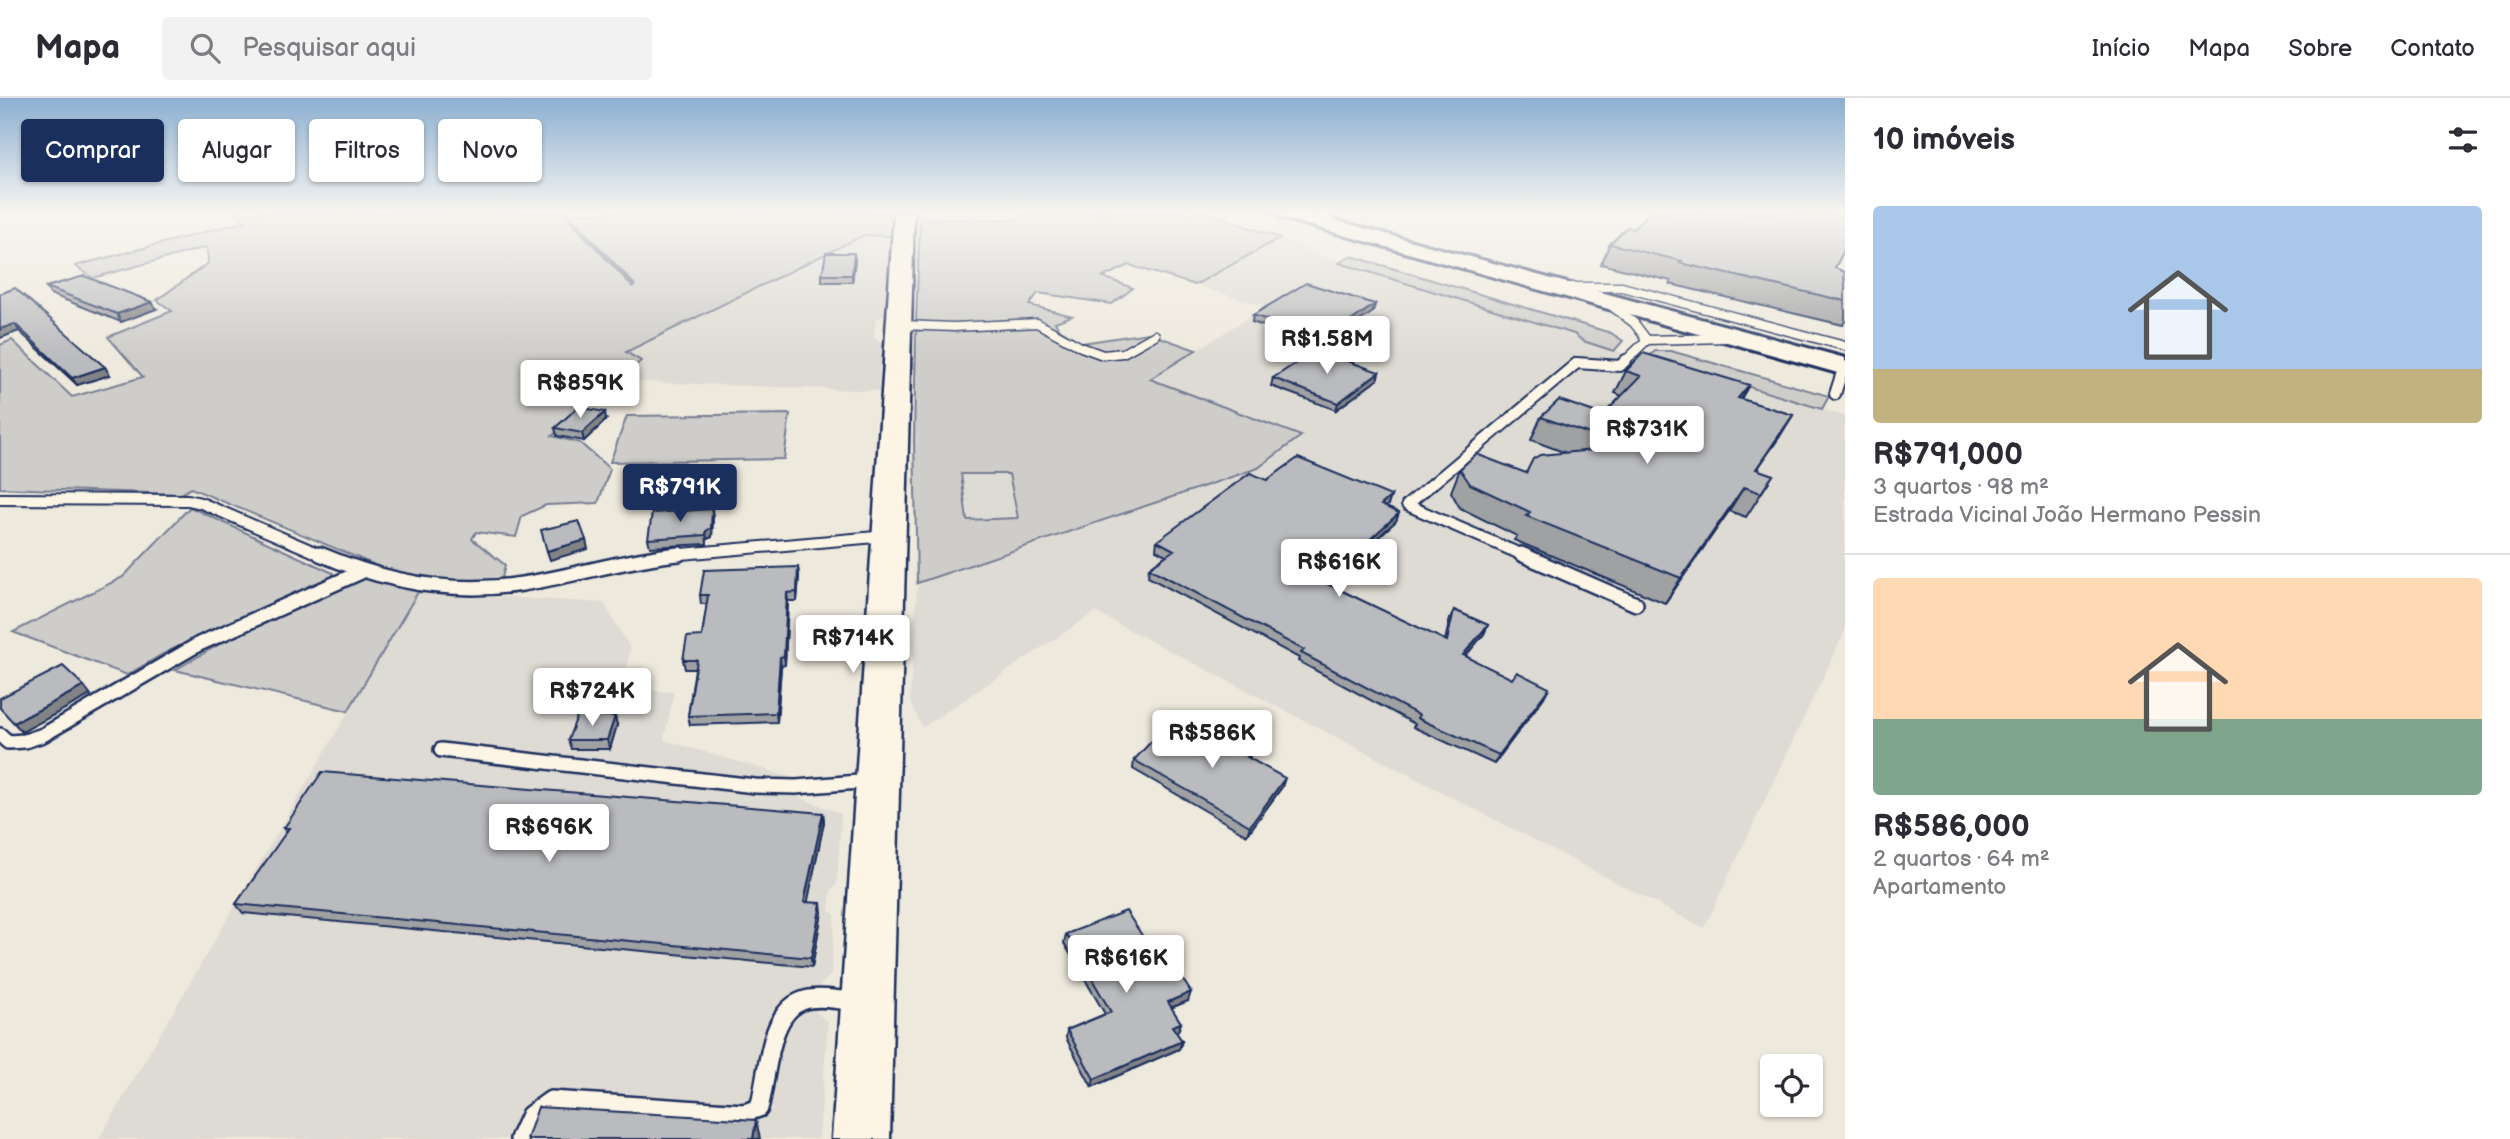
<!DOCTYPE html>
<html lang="pt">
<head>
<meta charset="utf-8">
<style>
	:root { --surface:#fff; --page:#f2f2f3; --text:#2b2b33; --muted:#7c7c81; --line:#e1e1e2; --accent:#1b2f5e }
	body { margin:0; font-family:"Balsamiq Sans",sans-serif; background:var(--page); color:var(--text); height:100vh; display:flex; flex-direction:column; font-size:26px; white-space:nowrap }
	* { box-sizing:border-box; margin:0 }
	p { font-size:23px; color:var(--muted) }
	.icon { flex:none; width:38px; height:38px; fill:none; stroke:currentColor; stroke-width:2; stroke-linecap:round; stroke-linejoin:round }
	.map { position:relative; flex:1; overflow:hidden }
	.panel { display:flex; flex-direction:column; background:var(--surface); width:665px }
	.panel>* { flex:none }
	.top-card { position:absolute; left:21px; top:21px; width:665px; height:63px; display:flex; gap:14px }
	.tools { position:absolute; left:1760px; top:956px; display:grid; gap:14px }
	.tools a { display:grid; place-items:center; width:63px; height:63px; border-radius:7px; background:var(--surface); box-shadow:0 2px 5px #0004; font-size:35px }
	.price { position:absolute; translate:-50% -60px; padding:0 16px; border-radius:7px; background:#fff; color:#222; font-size:23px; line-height:46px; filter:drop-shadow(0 2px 4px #0008) }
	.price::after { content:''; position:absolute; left:50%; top:42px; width:21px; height:16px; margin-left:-10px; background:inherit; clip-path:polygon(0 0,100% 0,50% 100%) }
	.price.active { background:var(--accent); color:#fff }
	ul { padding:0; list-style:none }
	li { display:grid; align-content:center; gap:14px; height:371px; padding:0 28px }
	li+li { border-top:2px solid var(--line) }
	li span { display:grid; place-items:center; height:217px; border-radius:7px; color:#555 }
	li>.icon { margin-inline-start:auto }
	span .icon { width:126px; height:126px; fill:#fffc; stroke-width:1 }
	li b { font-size:30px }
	h2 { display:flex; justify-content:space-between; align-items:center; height:84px; padding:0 28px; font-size:30px }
	.tag { padding:0 24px; border-radius:7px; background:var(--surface); box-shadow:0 2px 5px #0004; font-size:24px; line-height:63px }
	.tag.active { background:var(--accent); color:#fff }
	header { display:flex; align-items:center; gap:42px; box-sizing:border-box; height:98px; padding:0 35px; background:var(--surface); border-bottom:2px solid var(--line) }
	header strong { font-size:33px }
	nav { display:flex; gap:38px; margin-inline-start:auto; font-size:24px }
	.search { width:490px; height:63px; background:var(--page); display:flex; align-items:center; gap:18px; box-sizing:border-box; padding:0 24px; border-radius:7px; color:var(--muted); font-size:26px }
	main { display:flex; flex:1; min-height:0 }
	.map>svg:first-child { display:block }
	.built { fill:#dedbd4 }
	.green { fill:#cfcdca; stroke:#757e94; stroke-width:2; fill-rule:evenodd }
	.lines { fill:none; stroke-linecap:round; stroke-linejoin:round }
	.stream { stroke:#6c778f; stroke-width:5 }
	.service-far3-casing { stroke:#1b2f5e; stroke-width:11 }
	.service-far2-casing { stroke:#1b2f5e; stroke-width:14 }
	.service-far1-casing { stroke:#1b2f5e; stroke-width:18 }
	.service-casing { stroke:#1b2f5e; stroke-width:22 }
	.minor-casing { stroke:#1b2f5e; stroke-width:6 }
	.secondary-casing { stroke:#1b2f5e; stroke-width:5 }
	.primary-casing { stroke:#1b2f5e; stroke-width:6 }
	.service-far3 { stroke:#fcf5e5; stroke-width:8 }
	.service-far2 { stroke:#fcf5e5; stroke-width:10 }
	.service-far1 { stroke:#fcf5e5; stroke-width:13 }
	.service { stroke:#fcf5e5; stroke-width:17 }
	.minor { fill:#fcf5e5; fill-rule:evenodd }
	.secondary { fill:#fcf5e5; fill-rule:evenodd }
	.primary { fill:#fcf5e5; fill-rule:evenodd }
	.wall { fill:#a0a1a3; stroke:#1b2f5e; stroke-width:2 }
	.shaded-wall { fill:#828385; stroke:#1b2f5e; stroke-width:2 }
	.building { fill:#babbbe; stroke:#1b2f5e; stroke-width:2 }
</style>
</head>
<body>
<header>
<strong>Mapa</strong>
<div class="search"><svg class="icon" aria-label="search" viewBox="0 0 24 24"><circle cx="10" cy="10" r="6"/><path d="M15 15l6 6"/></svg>Pesquisar aqui</div>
<nav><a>Início</a><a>Mapa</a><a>Sobre</a><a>Contato</a></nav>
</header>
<main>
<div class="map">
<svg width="1845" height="1041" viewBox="0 0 1845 1041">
	<rect width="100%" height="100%" fill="#eee9dd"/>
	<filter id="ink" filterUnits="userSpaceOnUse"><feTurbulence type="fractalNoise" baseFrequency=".0143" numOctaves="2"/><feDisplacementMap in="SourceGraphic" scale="14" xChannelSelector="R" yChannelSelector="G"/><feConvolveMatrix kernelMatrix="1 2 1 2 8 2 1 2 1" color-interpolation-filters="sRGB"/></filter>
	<g filter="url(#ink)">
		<path class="built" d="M 920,115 L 1029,115 L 1012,122 L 920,121 Z
			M 864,137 L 891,138 L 886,216 L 876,221 L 874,240 L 884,245 L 882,293 L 617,283 L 641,263 L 625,254 Z
			M 1280,140 L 1339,165 L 1574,236 L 1583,243 L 1679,272 L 1693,272 L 1845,318 L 1845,533 L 1704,830 L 1095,514 L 922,630 L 910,603 L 917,485 L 1258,370 L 1300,339 L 1149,281 L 1266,209 L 1195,187 Z
			M 961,376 L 1009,376 L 1018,420 L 966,422 Z
			M 418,494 L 604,505 L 630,550 L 624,590 L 674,594 L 664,642 L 797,681 L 794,697 L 841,716 L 837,786 L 831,792 L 829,812 L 835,817 L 831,877 L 816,892 L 815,913 L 828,924 L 819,1041 L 99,1041 Z"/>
		<path class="green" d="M 235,115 L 892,115 L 891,138 L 864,137 L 626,254 L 641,263 L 552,338 L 580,345 L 610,371 L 598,405 L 546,407 L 522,418 L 516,439 L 476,434 L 472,441 L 505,467 L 498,497 L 418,494 L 348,613 L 175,572 L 244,532 L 361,479 L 373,466 L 191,390 L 181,396 L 0,390 L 0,247 L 12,242 L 72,299 L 143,279 L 108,239 L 172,213 L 157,202 L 208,165 L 207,149 L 93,180 L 75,168 L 247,123 Z
			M 1029,115 L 1209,115 L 1280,140 L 1195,187 L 1129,167 L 1103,179 L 1133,190 L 1112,206 L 1038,195 L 1029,207 L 1072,218 L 1055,224 L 1058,230 L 1082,245 L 1148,235 L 1196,252 L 1150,281 L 1301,338 L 1258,370 L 917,485 L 914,342 L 916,233 L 954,226 L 916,223 L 920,121 L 1012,122 ZM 961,376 L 1009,376 L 1018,420 L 967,422 Z
			M 1351,158 L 1611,235 L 1623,243 L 1614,253 L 1583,243 L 1574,236 L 1339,165 Z
			M 1655,253 L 1671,253 L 1829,298 L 1822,311 L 1693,272 L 1645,262 Z
			M 790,316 L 784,361 L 610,364 L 627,318 Z
			M 190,409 L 333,475 L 333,480 L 227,525 L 163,556 L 127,577 L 13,534 L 123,479 Z"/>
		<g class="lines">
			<path class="stream" d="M 565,115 L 633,187"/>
			<defs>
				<path id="service-far3" d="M 1564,189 L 1622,189 L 1845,248
					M 1609,206 L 1634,225 L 1647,242
					M 901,227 L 954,229 L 1037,225 L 1081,249 L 1103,257 L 1123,255 L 1155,237
					M 1624,264 L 1647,242 L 1726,240"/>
				<path id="service-far2" d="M 1835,296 L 1844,268
					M 0,401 L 188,402 L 201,405 L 324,458
					M 659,458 L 887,438
					M 1525,458 L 1407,407 L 1577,265 L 1620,268 L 1626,262"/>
				<path id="service-far1" d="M 320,456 C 383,483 453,497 522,486 C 575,478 626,461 679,456
					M 1521,456 L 1636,506
					M 0,637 L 8,644 L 25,643 L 43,637 L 199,546 L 361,474
					M 441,652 L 755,688 L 796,689 L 871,683"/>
				<path id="service" d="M 519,1041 L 530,1017 L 551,1002 L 744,1015 L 759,1010 C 768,980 767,916 802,903 C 818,897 839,903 856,903"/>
				<path id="minor" d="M 1320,115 L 1337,115 L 1320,126 L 1310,126 L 1308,123 Z"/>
				<path id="secondary" d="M 894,115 L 914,115 L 890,1041 L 832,1041 Z"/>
				<path id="primary" d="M 1275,115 L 1308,115 L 1845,260 L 1845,277 L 1279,119 Z"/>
			</defs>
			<use href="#service-far3" class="service-far3-casing"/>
			<use href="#service-far2" class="service-far2-casing"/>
			<use href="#service-far1" class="service-far1-casing"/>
			<use href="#service" class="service-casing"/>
			<use href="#minor" class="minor-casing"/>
			<use href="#secondary" class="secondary-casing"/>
			<use href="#primary" class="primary-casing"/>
			<use href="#service-far3" class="service-far3"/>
			<use href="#service-far2" class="service-far2"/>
			<use href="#service-far1" class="service-far1"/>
			<use href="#service" class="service"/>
			<use href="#minor" class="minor"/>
			<use href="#secondary" class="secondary"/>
			<use href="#primary" class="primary"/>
		</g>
		<path class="wall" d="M 1633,131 L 1835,170 L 1844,181 L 1845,182 L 1845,223 L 1843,227 L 1670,186 L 1671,183 L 1601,166 L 1610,146 Z
			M 855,162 L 852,184 L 822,184 L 822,177 Z
			M 46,189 L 156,211 L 121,224 L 50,196 Z
			M 0,196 L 110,277 L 77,287 L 19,233 L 0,240 Z
			M 1375,206 L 1373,214 L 1323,248 L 1252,224 L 1253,217 Z
			M 1626,273 L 1749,287 L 1741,301 L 1793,317 L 1757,372 L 1773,377 L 1746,419 L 1729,413 L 1665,505 L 1514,442 L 1517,438 L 1460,410 L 1451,394 L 1460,371 L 1526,375 L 1566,355 L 1531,342 L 1541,319 L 1603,317 L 1622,298 L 1615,295 Z
			M 1379,274 L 1377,282 L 1336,312 L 1271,288 L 1273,280 Z
			M 606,322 L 584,343 L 557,338 L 555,330 Z
			M 1267,382 L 1391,398 L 1388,407 L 1386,409 L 1399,415 L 1396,423 L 1328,486 L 1445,543 L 1450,520 L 1454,512 L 1488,527 L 1484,536 L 1465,558 L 1544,599 L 1494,666 L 1413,629 L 1415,626 L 1298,563 L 1299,560 L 1148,479 L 1149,470 L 1166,457 L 1156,452 L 1157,443 Z
			M 713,419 L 712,439 L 707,441 L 707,446 L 650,449 L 648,441 Z
			M 798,469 L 799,478 L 797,503 L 788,503 L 785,567 L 781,568 L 777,624 L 690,627 L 688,618 L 695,571 L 685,571 L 683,562 L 702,538 L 707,506 L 701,506 L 700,497 Z
			M 617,627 L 610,651 L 571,651 L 568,642 Z
			M 1211,641 L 1252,653 L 1249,661 L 1282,689 L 1247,737 L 1133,671 L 1134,662 Z
			M 823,715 L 824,724 L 807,804 L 822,814 L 812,869 L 243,815 L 236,806 L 287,734 L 284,730 Z
			M 1066,836 L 1149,848 L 1188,903 L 1171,910 L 1181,925 L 1178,933 L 1176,934 L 1182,943 L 1179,951 L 1092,989 L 1066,940 L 1067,932 L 1105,916 L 1064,845 Z"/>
		<path class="shaded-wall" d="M 854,155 L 855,162 L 852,184 L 852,177 Z
			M 152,204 L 156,211 L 121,224 L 117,216 Z
			M 1375,206 L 1373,214 L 1323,248 L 1325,241 Z
			M 15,226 L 19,233 L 0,240 L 0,231 Z
			M 105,269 L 110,277 L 77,287 L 72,280 Z
			M 1379,274 L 1377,282 L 1336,312 L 1338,305 Z
			M 605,314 L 606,322 L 584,343 L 582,335 Z
			M 1793,317 L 1779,340 L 1744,389 L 1756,371 Z
			M 1744,389 L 1729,413 L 1665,505 L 1681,480 Z
			M 1391,398 L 1388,407 L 1378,416 L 1381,407 Z
			M 712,411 L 713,419 L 712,439 L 707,441 L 707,446 L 706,433 Z
			M 1399,415 L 1396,423 L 1320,492 L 1323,484 Z
			M 586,442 L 588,451 L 550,462 L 547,453 Z
			M 798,469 L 799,478 L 797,503 L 797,494 Z
			M 787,495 L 788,503 L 785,567 L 784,558 Z
			M 1488,527 L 1484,536 L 1459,566 L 1463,557 Z
			M 780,559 L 781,568 L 777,624 L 776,615 Z
			M 84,588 L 91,597 L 22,634 L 14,625 Z
			M 1549,590 L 1544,599 L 1494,666 L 1499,657 Z
			M 615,618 L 617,627 L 610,651 L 607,642 Z
			M 1285,680 L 1282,689 L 1247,737 L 1250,728 Z
			M 823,715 L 824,724 L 806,812 L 804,804 Z
			M 821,805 L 822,814 L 812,869 L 811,860 Z
			M 1191,894 L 1188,903 L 1165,912 L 1168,904 Z
			M 1181,925 L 1178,933 L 1170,936 L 1172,928 Z
			M 1182,943 L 1179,951 L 1092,989 L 1094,981 Z
			M 756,1022 L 760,1041 L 753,1041 Z"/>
		<path class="building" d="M 1649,115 L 1821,115 L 1845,119 L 1845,150 L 1835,170 L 1845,174 L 1844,181 L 1845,182 L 1845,203 L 1680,165 L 1682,163 L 1610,146 L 1627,129 L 1633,131 Z
			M 826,155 L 854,155 L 852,177 L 822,177 Z
			M 84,178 L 152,204 L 117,216 L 46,189 Z
			M 1306,185 L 1375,206 L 1325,241 L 1253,217 Z
			M 15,190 L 105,269 L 72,280 L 15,226 L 0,231 L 0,196 Z
			M 1316,252 L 1379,274 L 1338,305 L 1273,280 Z
			M 1643,255 L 1749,287 L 1738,300 L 1793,317 L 1756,371 L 1773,377 L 1761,395 L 1744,389 L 1681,480 L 1526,418 L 1530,414 L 1470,386 L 1460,371 L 1476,356 L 1526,375 L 1533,361 L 1540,357 L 1627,349 L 1541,319 L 1559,302 L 1603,317 L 1641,278 L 1626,273 Z
			M 578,309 L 605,314 L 582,335 L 555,330 Z
			M 1298,360 L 1391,398 L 1381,407 L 1399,415 L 1323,484 L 1447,543 L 1454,512 L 1488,527 L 1463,557 L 1512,581 L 1517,574 L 1549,590 L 1499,657 L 1417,620 L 1419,617 L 1301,555 L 1304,552 L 1149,470 L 1174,452 L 1157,443 L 1250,375 L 1267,382 Z
			M 712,411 L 711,430 L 706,433 L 706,437 L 648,441 L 652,415 Z
			M 579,423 L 586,442 L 547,453 L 541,432 Z
			M 798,469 L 797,494 L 787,495 L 784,558 L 780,559 L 776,615 L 688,618 L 697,562 L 683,562 L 687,539 L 702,538 L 708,497 L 700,497 L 704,472 Z
			M 63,568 L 84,588 L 14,625 L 0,610 L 0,600 Z
			M 577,618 L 615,618 L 607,642 L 568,642 Z
			M 1173,620 L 1211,641 L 1217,634 L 1252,653 L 1247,659 L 1285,680 L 1250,728 L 1134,662 Z
			M 322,674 L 823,715 L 804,804 L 821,805 L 811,860 L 236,806 L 289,730 L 284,730 Z
			M 1126,813 L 1149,848 L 1158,844 L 1191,894 L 1168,904 L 1181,925 L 1172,928 L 1182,943 L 1094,981 L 1067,932 L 1111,914 L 1066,836 Z
			M 538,1009 L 756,1022 L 753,1041 L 527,1041 Z"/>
	</g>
	<linearGradient id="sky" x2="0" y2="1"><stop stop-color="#8cafd1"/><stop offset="0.44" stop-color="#f7f5f0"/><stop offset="1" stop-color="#f7f5f0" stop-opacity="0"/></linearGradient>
	<rect width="1845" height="260" fill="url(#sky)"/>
</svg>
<div class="tools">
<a><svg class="icon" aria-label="locate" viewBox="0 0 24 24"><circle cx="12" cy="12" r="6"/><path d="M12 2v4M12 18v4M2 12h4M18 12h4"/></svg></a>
</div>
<b class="price" style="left:1327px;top:278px">R$1.58M</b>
<b class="price" style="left:580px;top:322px">R$859K</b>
<b class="price" style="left:1647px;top:368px">R$731K</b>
<b class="price active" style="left:680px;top:426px">R$791K</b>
<b class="price" style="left:1339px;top:501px">R$616K</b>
<b class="price" style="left:853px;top:577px">R$714K</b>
<b class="price" style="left:592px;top:630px">R$724K</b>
<b class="price" style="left:1212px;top:672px">R$586K</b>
<b class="price" style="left:549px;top:766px">R$696K</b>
<b class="price" style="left:1126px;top:897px">R$616K</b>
<div class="top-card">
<a class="tag active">Comprar</a>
<a class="tag">Alugar</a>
<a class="tag">Filtros</a>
<a class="tag">Novo</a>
</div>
</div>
<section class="panel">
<h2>10 imóveis<svg class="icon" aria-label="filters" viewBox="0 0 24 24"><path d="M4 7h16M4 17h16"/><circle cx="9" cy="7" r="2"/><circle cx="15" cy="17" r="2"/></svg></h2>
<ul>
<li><span style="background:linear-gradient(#a9c7e8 75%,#c2b280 0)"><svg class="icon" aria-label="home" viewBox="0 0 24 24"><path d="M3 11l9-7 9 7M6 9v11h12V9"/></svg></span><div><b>R$791,000</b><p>3 quartos · 98 m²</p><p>Estrada Vicinal João Hermano Pessin</p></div></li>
<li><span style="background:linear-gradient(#ffd9b3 65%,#7fa58c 0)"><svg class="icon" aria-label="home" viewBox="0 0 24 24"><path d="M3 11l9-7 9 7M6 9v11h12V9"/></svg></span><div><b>R$586,000</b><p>2 quartos · 64 m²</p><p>Apartamento</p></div></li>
</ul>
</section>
</main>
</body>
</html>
